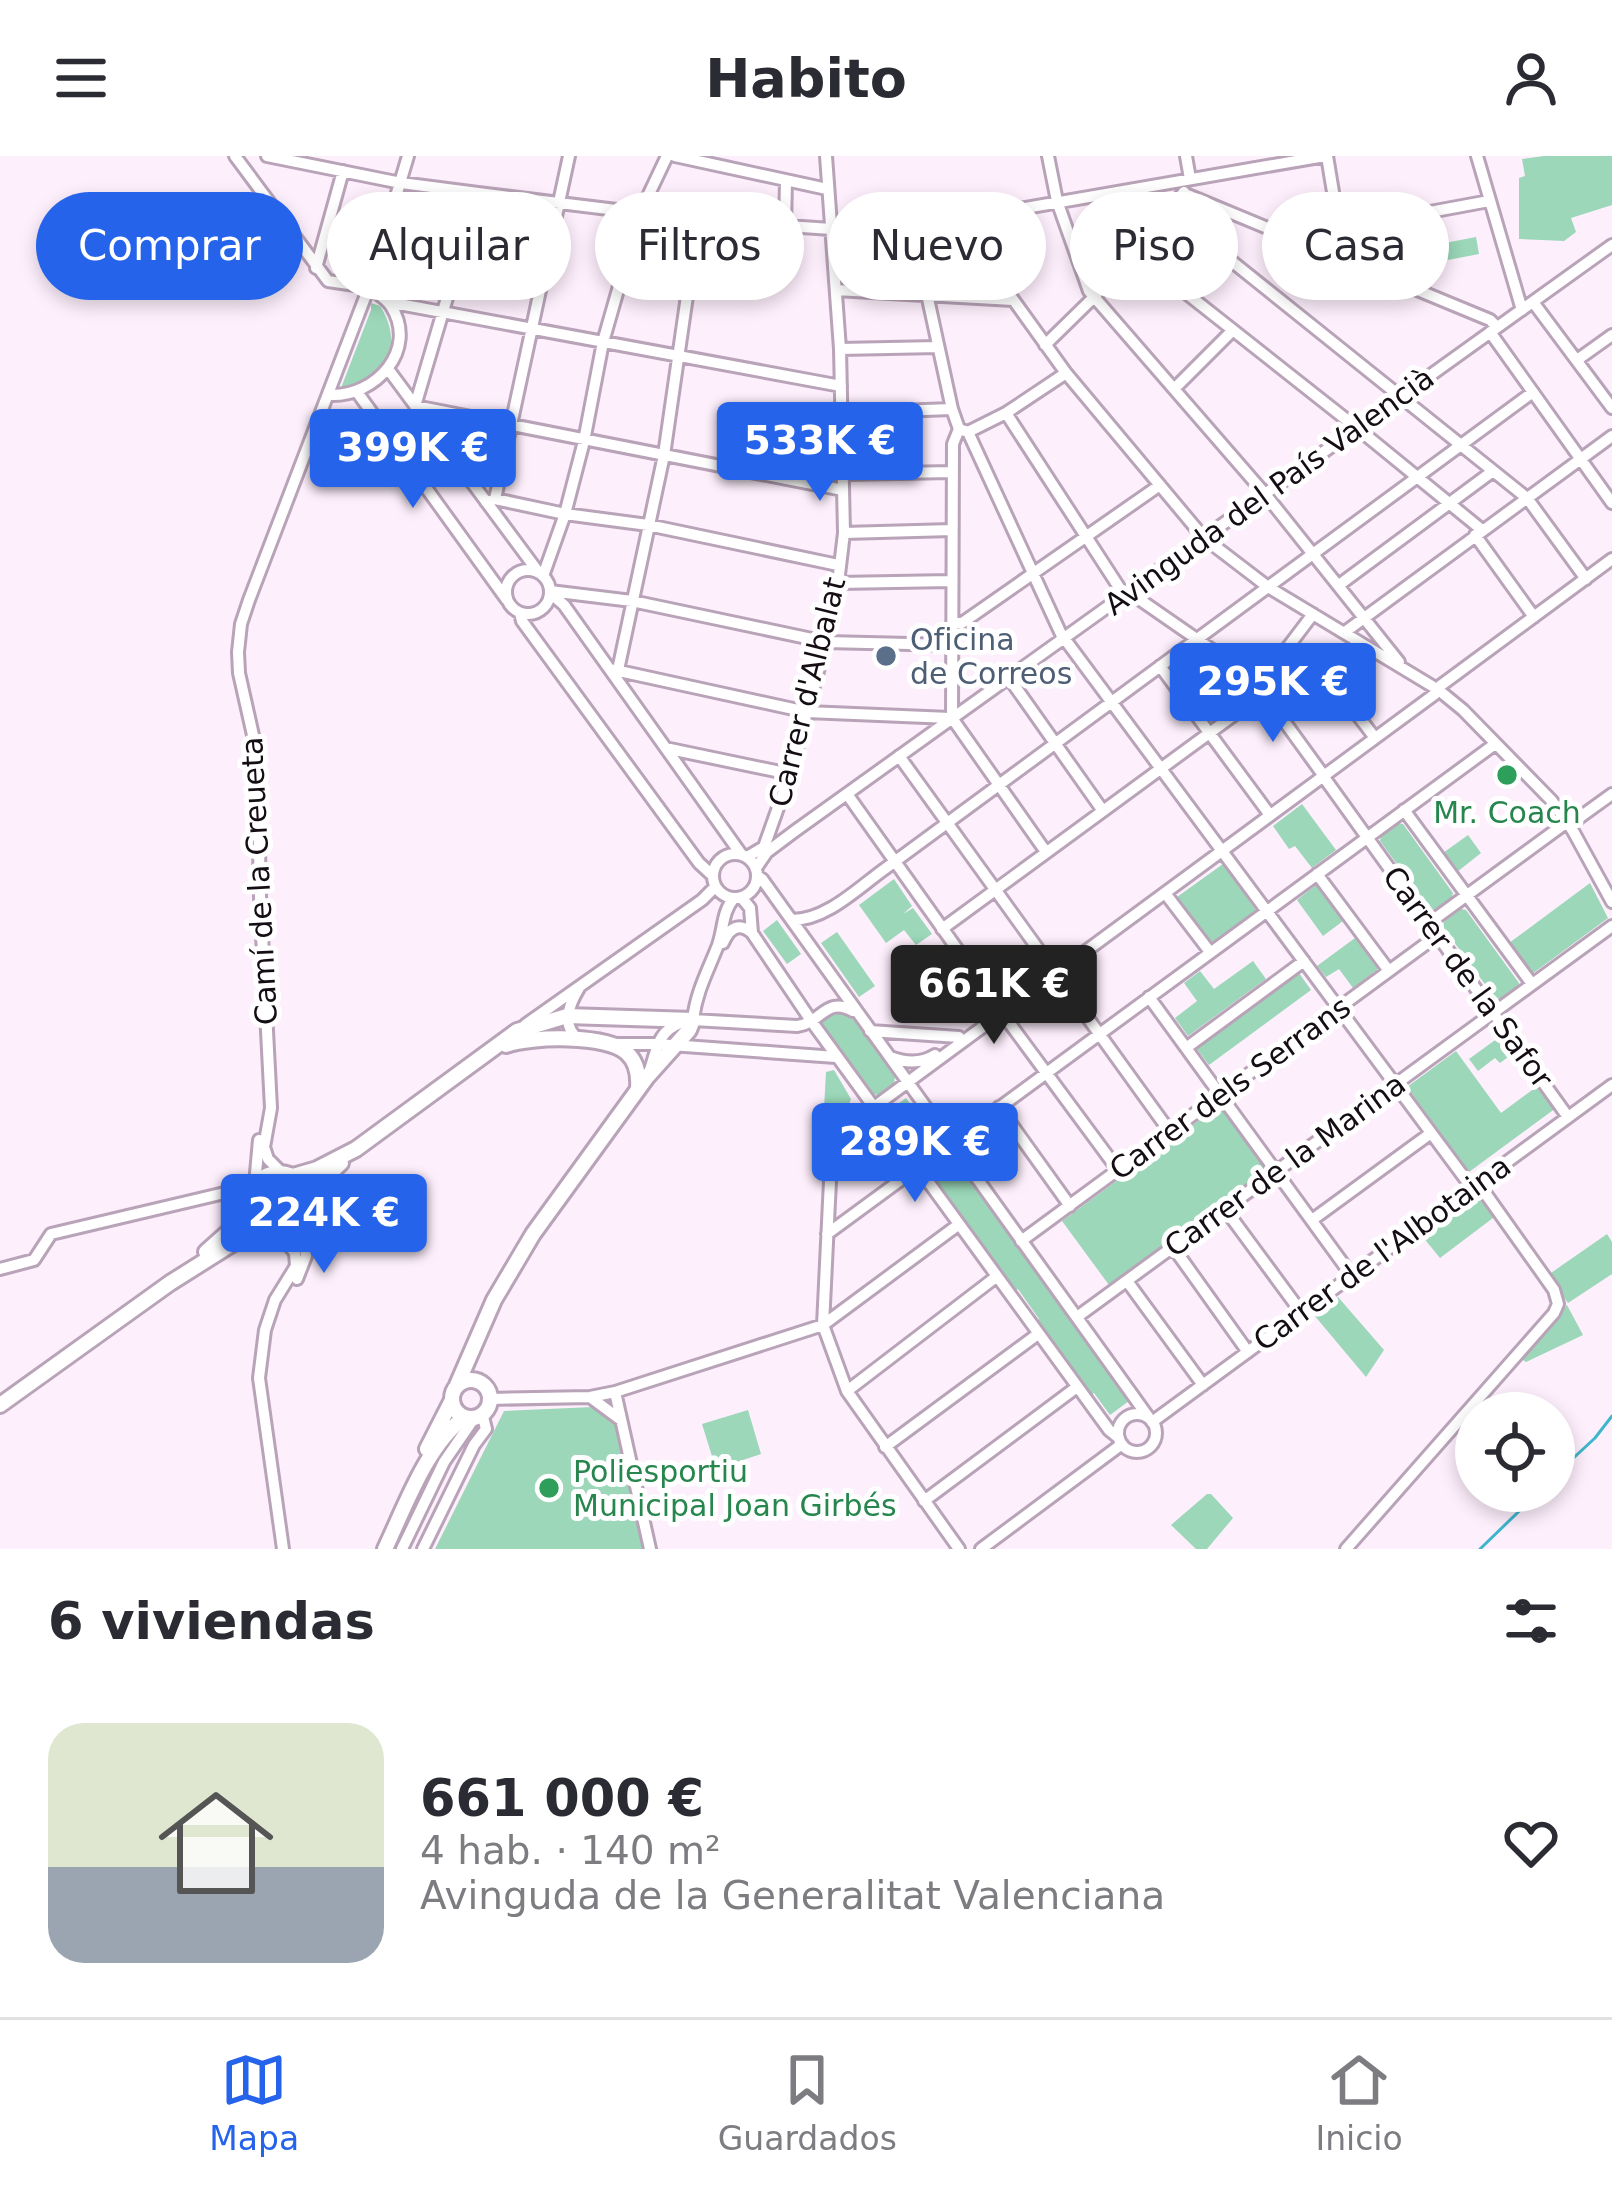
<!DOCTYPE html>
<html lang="es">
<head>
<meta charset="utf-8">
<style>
	:root { --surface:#fff; --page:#f2f2f3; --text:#2b2b33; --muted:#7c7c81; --line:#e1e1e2; --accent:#2563eb }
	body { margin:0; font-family:"DejaVu Sans",sans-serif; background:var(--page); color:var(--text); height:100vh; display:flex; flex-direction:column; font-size:45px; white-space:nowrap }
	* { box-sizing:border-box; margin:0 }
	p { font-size:39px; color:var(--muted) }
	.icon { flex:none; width:66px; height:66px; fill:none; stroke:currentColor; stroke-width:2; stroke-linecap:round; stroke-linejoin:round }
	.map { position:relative; height:1393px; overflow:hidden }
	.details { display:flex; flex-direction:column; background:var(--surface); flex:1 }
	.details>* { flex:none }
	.hud { position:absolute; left:36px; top:36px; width:1542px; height:108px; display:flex; gap:24px }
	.controls { position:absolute; left:1455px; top:1236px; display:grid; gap:24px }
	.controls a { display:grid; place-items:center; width:120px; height:120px; border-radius:50%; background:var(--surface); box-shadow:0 6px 18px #0003; font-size:60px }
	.price { position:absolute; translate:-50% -102px; padding:0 27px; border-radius:12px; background:var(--accent); color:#fff; font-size:39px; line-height:78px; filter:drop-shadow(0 3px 6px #0008) }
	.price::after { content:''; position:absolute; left:50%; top:72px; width:36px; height:27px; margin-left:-18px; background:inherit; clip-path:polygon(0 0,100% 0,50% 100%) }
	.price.selected { background:#222; color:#fff }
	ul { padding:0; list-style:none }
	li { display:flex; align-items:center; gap:36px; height:300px; padding:0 48px }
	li+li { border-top:3px solid var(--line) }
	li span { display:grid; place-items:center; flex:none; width:336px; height:240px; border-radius:36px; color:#555 }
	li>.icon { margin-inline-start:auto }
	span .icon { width:144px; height:144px; fill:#fffc; stroke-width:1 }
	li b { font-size:51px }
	h2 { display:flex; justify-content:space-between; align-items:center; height:144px; padding:0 48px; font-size:51px }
	.chip { padding:0 42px; border-radius:54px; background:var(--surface); box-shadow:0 6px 18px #0003; font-size:42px; line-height:108px }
	.chip.selected { background:var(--accent); color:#fff }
	header { display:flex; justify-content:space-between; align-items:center; height:156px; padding:0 48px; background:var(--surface); font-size:54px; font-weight:700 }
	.dock { display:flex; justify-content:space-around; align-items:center; height:168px; border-top:3px solid var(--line); background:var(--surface); font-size:33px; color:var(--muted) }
	.dock a { display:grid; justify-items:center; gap:6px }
	.dock .selected { color:var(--accent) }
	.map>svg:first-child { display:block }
	.green { fill:#9bd7b8 }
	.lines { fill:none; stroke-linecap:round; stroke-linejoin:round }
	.stream { stroke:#3fb6cd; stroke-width:3 }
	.minor-casing { stroke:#b9a3b8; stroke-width:16 }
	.major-casing { stroke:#b9a3b8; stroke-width:20 }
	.minor { stroke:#fff; stroke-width:10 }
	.major { stroke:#fff; stroke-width:14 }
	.service-dot { fill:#5c6f8a; stroke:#fff; stroke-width:4.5 }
	.leisure-dot { fill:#2e9e5b; stroke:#fff; stroke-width:4.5 }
	.labels { text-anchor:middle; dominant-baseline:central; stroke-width:10; stroke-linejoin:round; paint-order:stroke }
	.street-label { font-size:30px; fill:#150d14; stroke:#fff }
	.service-label { font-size:30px; fill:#4e5e75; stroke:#fff; text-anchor:start }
	.leisure-label { font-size:30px; fill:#27864d; stroke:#fff }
</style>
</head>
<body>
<header><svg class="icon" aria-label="menu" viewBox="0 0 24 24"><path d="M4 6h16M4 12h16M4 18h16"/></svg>Habito<svg class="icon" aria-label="person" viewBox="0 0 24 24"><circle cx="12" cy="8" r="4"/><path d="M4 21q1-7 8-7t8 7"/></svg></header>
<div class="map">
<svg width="1612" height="1393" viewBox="0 0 1612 1393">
	<rect width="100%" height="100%" fill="#fdeffc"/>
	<path class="green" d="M 1544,0 L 1612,0 L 1612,49 L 1571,62 L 1576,76 L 1564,85 L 1519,83 L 1519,22 L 1525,20 L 1522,3 Z
		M 1476,81 L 1479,98 L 1448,104 L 1445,87 Z
		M 371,147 L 380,150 C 405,188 386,227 341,232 L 371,154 Z
		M 1302,648 L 1336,694 L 1312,712 L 1295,690 L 1289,693 L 1273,670 Z
		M 1398,667 L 1403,668 L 1453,737 L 1452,741 L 1435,754 L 1430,753 L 1380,685 L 1381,680 Z
		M 1468,679 L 1481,697 L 1457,716 L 1443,697 Z
		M 1223,708 L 1256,754 L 1212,787 L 1177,741 Z
		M 894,723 L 912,750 L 903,758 L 913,752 L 932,778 L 916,789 L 904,774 L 886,787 L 859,749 Z
		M 1590,727 L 1608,762 L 1532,818 L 1509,787 Z
		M 1316,729 L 1343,765 L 1323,780 L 1297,744 Z
		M 1461,753 L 1466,754 L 1519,827 L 1518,831 L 1500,843 L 1495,842 L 1443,771 L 1444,766 Z
		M 777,764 L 801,798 L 787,808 L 763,775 Z
		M 837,776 L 875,830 L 859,841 L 821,787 Z
		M 1355,782 L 1378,813 L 1353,832 L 1339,813 L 1326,821 L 1317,810 Z
		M 1253,805 L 1266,823 L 1188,880 L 1175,862 L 1197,845 L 1184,827 L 1200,815 L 1214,833 Z
		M 1299,817 L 1311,834 L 1209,909 L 1196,892 Z
		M 836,854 C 863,862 879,898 895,920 L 894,929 L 880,939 L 868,938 L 821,873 L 823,861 Z
		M 1502,879 L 1507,885 L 1503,888 L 1509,895 L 1506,898 L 1508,901 L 1500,907 L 1495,902 L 1478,915 L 1469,903 Z
		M 1456,895 L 1501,957 L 1539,929 L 1556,952 L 1469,1016 L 1407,931 Z
		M 834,914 L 851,943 L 846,956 L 828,971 L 823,970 L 826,916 Z
		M 906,942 L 935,981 L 915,995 L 887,956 Z
		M 1220,949 L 1267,1013 L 1109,1129 L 1062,1065 Z
		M 955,999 L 1133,1242 L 1110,1259 L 1094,1237 L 1089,1240 L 1035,1167 L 1039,1163 L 1018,1133 L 1011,1137 L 925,1021 Z
		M 1481,1037 L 1497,1059 L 1440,1102 L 1422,1080 Z
		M 1607,1078 L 1612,1086 L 1612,1118 L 1568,1147 L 1548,1119 Z
		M 1338,1141 L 1384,1194 L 1366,1221 L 1314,1159 Z
		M 1567,1149 L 1583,1179 L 1526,1206 L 1520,1202 Z
		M 593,1251 L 620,1272 L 646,1393 L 435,1393 L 504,1255 Z
		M 748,1254 L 761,1298 L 716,1313 L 702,1268 Z
		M 1207,1338 L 1211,1338 L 1233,1362 L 1207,1393 L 1196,1393 L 1171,1369 Z"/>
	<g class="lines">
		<path class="stream" d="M 1554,1320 L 1595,1282 L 1612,1260
			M 1480,1393 L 1540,1335"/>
		<defs>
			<path id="minor" d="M 235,0 L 328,125 L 369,131
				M 267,0 L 401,27 L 478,37 L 698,64 L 831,73
				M 675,0 L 827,33
				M 1048,0 L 1057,45 L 1089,135 L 1265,338 L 1399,506
				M 1186,0 L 1190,23
				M 1325,0 L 956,64 L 1066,217 L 1204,382 L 1268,431 L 1432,530
				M 1327,0 L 1344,102
				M 1477,0 L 1522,154
				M 478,37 L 415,250 L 843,334
				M 1183,37 L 1490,164 L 1497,171
				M 1169,55 L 1527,342 L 1586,423
				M 785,70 L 786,25
				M 1338,73 L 1489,45
				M 1134,96 L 1357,272 L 1482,374
				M 316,112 L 343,15
				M 836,134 L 1013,144
				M 927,138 L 952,253 L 959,273 L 968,276 L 1061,478 L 1472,1032
				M 388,146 L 841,230
				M 1533,146 L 1612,252
				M 1490,176 L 1612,347
				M 1045,189 L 1094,141 L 1184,36
				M 840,193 L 938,191
				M 1577,204 L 1612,179
				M 388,213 L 539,417
				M 1175,232 L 1232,175
				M 357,236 L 507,444
				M 330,239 C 375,241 419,194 391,150 C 386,142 376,137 369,131
				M 842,257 L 952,253
				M 1006,257 L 1124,439
				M 968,276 L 1006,257 L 1066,217
				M 842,318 L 953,316
				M 495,343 L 569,0
				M 486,346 L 495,343 L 565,358 L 648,369 L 838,409
				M 844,377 L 952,374
				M 1475,379 L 1534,461
				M506 436a22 22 0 1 1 44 0a22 22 0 1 1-44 0Z
				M 543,420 L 565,358 L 584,285 L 603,186 L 640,57 L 667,0
				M 838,427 L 951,425
				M 1339,429 L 1493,315
				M 1131,434 L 1136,441 L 1263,529
				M 550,435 L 632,445 L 826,486 L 951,489
				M 550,437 L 564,449 L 741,698
				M 520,457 L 522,465 L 699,707 L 712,719
				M 952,467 L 962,467 L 1160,329
				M 1345,476 L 1612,280
				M 1160,510 L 1267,655
				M 610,513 L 807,556 L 950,562
				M 618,514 L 664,299 L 698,64
				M 1009,522 L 1103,655
				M 1440,530 L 1612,403
				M 1263,533 L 1263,524 L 1313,458
				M 1263,536 L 1321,616
				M 1441,536 L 1463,554 L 1552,645 L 1573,675 L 1612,746
				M 952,562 L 953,288 L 959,273
				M 952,562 L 1046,696
				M 670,593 L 790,618
				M 899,600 L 1170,976
				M 1323,620 L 1568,961
				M 847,638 L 999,852
				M 1404,654 L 1532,828
				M713 720a22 22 0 1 1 44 0a22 22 0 1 1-44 0Z
				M 747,701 L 764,691 L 790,618 L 826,486 L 838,427 L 844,377 L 840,193 L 826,0
				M 756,712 L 767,696 L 795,675 L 1612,89
				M 1317,718 L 1389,815
				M 757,720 L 762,723 L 1149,1262
				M 1165,737 L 1210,796
				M 741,741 L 750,752 L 752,777 L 812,866 L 1109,1274 L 1119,1282
				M 734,742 C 722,756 724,772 718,789 C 708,815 696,836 693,864 L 797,870 C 822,867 825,840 853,855
				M 792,764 C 827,764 859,731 886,712 L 1533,236
				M 1429,767 L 1567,666 L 1576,664 L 1612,638
				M 942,773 L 1309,504 L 1317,506 L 1372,578
				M 723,787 C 729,772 739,766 752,777
				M 1149,841 L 1352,1120
				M 1002,857 L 1118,1014
				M 525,869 L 702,744 L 715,731
				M 870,875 L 959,881
				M 579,884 C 561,870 568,850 579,832
				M 612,888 L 657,888 L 836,901
				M 1186,892 L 1304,805
				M 890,901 C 906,907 921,908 935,899
				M 650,914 C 657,894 657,876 680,867
				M 999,951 L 1070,1050
				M 282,1017 L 268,1003 L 264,991 L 271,952 L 260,740 L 257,597 L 239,517 L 238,496 L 241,468 L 249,444 L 369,131 L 408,0
				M 255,1028 L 259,984
				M 1225,1053 L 1301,1156
				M 1312,1064 L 1431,977
				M 280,1078 L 295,1097 L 296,1110 L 275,1144 L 265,1174 L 259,1222 L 283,1393
				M 827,1078 L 1495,588
				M 1021,1085 L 1438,779
				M 1173,1091 L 1248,1196
				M 0,1113 L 34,1104 L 51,1078 L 233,1035 L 250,1039
				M 297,1123 L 306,1100 L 303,1067
				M 1127,1125 L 1203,1229
				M 1077,1161 L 1612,770
				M 847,1235 L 996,1121
				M 615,1236 L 650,1393
				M 590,1241 L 621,1264
				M 489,1243 L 590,1241 L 615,1236 L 823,1169 L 958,1069
				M1118 1277a19 19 0 1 1 38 0a19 19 0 1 1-38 0Z
				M 1152,1266 L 1612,929
				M 885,1291 L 1038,1178
				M 924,1345 L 1077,1231
				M 402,1393 L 444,1306 L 475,1261
				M 423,1393 L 474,1289 L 486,1273 L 482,1257
				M 959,1393 L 847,1235 L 823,1169 L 832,984 L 840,973 L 855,965 L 1435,538
				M 981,1393 L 1122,1288
				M 1346,1393 L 1554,1157 L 1558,1148 L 1554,1134 L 1478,1027"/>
			<path id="major" d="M 506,889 C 531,880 607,878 627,897 C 637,906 639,918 638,932
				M249 1047a30 30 0 1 1 60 0a30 30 0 1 1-60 0Z
				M 293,1020 L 317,1013 L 356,993 L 517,875 L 567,860 L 693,864
				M 309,1044 L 324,1023 L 341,1007
				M 206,1096 L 234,1071 L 249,1051
				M452 1243a19 19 0 1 1 38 0a19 19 0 1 1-38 0Z
				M 457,1229 L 494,1144 L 533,1078 L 647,921 L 689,874 L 693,864
				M 0,1249 L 170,1127 L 243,1081 L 265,1074
				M 427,1293 L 452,1244
				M 385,1393 C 405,1351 427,1288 465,1261"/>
		</defs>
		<use href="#minor" class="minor-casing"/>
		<use href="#major" class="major-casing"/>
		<use href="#minor" class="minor"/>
		<use href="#major" class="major"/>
	</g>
	<circle class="service-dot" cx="886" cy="500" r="12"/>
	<g class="leisure-dot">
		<circle cx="1507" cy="619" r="12"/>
		<circle cx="549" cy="1332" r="12"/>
	</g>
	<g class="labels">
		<g class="street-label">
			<text transform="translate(1269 335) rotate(-36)">Avinguda del País Valencià</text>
			<text transform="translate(807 536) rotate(-76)">Carrer d'Albalat</text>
			<text transform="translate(259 725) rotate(-93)">Camí de la Creueta</text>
			<text transform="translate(1468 821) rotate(54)">Carrer de la Safor</text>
			<text transform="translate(1230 932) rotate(-36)">Carrer dels Serrans</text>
			<text transform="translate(1285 1009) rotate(-36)">Carrer de la Marina</text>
			<text transform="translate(1382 1097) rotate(-36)">Carrer de l'Albotaina</text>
		</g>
		<g class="service-label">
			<text x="910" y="483">Oficina<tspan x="910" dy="34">de Correos</tspan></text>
		</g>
		<g class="leisure-label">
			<text x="1507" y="656">Mr. Coach</text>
			<text x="573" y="1315" text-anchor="start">Poliesportiu<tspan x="573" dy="34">Municipal Joan Girbés</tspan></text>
		</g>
	</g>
</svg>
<div class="controls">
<a><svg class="icon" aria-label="locate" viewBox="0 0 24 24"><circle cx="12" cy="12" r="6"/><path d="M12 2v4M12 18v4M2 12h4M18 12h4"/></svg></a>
</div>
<b class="price" style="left:820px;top:348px">533K €</b>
<b class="price" style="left:413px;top:355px">399K €</b>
<b class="price" style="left:1273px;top:589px">295K €</b>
<b class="price selected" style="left:994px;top:891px">661K €</b>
<b class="price" style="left:915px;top:1049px">289K €</b>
<b class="price" style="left:324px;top:1120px">224K €</b>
<div class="hud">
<a class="chip selected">Comprar</a>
<a class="chip">Alquilar</a>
<a class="chip">Filtros</a>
<a class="chip">Nuevo</a>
<a class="chip">Piso</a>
<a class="chip">Casa</a>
</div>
</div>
<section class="details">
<h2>6 viviendas<svg class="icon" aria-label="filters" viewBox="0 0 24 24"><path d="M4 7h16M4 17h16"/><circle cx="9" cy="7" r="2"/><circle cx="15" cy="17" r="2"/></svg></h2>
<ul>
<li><span style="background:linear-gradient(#dfe7d0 60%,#9aa5b1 0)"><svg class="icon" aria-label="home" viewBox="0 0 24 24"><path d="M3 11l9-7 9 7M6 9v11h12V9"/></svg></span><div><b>661 000 €</b><p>4 hab. · 140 m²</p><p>Avinguda de la Generalitat Valenciana</p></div><svg class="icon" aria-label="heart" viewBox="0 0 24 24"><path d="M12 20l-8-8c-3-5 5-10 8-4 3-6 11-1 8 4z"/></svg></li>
</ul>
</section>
<nav class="dock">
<a class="selected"><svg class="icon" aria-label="map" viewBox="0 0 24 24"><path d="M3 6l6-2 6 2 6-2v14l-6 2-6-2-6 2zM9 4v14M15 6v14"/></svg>Mapa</a>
<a><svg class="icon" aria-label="saved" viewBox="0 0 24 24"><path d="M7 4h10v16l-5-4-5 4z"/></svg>Guardados</a>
<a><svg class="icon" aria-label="home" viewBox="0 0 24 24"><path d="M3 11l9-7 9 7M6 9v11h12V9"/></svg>Inicio</a>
</nav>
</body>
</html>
